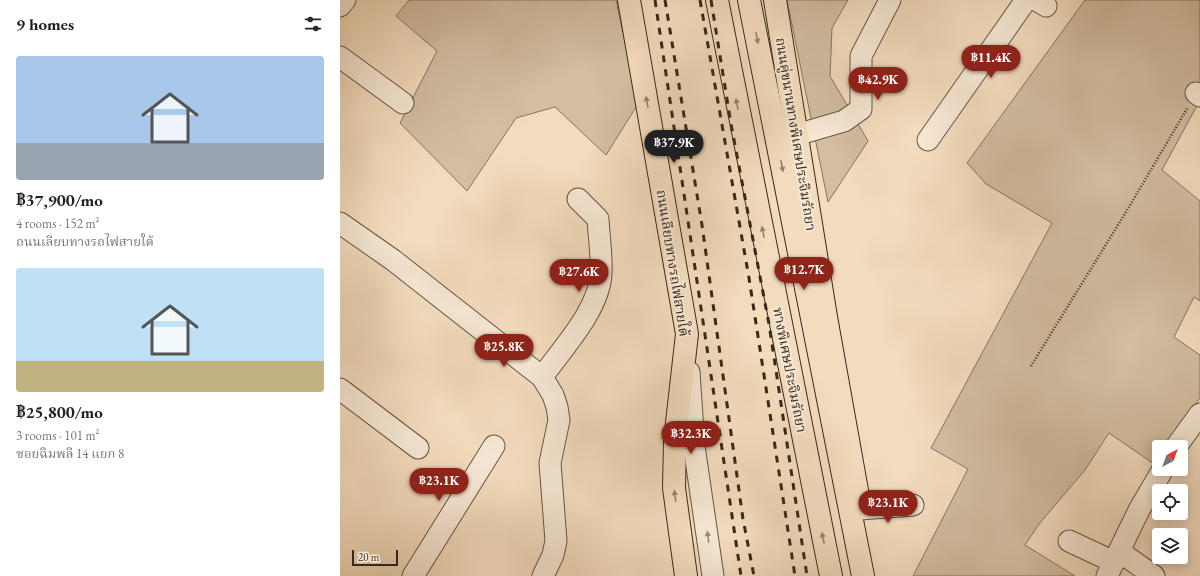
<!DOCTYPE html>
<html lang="en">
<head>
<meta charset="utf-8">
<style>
	:root { --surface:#fff; --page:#f2f2f2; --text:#222; --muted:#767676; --accent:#8f2418 }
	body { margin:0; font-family:"EB Garamond","Noto Serif Thai",serif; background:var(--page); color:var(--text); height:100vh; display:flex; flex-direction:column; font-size:15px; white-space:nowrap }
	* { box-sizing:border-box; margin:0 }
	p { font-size:13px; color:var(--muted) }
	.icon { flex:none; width:22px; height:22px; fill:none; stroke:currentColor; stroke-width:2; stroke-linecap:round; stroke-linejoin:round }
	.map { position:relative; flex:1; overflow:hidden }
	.details { display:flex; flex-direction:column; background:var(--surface); width:340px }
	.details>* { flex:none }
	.needle { width:26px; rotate:41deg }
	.controls { position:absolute; left:812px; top:440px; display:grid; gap:8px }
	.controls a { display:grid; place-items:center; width:36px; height:36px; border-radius:4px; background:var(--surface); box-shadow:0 2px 10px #0003; font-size:20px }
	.scale { position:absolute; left:12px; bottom:10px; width:46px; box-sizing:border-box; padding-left:4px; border:2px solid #37291c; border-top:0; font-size:11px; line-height:14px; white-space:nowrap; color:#37291c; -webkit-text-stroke:3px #f7e8d5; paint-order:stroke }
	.price { position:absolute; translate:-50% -34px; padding:0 9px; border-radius:14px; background:var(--accent); color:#fff; font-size:13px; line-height:26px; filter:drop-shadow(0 1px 2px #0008) }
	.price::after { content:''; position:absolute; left:50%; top:24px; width:12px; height:9px; margin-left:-6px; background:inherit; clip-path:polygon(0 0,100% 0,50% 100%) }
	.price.active { background:#222; color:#fff }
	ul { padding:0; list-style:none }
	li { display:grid; align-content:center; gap:8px; height:212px; padding:0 16px }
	li span { display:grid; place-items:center; height:124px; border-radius:4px; color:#555 }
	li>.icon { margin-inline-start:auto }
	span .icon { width:72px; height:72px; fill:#fffc; stroke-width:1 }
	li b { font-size:17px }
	h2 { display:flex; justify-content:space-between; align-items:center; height:48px; padding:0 16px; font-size:17px }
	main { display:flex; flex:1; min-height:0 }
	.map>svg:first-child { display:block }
	.green { fill:#d3bea2; stroke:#85745f }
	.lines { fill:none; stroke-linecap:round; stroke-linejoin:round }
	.minor-casing { stroke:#665644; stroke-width:23 }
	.major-casing { stroke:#37291c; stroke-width:24 }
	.highway-casing { stroke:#37291c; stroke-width:24 }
	.path { stroke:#37291c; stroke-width:2.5; stroke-dasharray:1 2; stroke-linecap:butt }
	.minor { stroke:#f7e8d5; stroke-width:21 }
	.major { stroke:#f3dcbe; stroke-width:22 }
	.highway { stroke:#f3dcbe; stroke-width:22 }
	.rail { stroke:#37291c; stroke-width:3; stroke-dasharray:7 7; stroke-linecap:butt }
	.oneway { fill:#95826d }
	.oneway2 { fill:#978878 }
	.labels { text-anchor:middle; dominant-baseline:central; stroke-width:4; stroke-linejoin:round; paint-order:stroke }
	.street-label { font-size:14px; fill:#37291c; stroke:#f7e8d5 }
</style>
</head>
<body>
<main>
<section class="details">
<h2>9 homes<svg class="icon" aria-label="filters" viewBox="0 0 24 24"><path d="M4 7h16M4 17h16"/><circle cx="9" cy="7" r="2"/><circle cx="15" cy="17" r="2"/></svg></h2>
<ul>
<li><span style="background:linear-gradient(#a9c7e8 70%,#9aa5b1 0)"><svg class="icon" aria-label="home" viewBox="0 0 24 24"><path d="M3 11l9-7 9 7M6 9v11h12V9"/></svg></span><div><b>฿37,900/mo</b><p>4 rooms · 152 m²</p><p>ถนนเลียบทางรถไฟสายใต้</p></div></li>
<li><span style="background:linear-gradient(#bfe0f5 75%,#c2b280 0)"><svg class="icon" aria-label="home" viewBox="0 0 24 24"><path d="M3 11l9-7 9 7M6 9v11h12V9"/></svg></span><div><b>฿25,800/mo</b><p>3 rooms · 101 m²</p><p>ซอยฉิมพลี 14 แยก 8</p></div></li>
</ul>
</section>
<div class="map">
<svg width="860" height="576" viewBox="0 0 860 576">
	<rect width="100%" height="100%" fill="#f3dcbe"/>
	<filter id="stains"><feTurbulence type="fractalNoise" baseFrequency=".005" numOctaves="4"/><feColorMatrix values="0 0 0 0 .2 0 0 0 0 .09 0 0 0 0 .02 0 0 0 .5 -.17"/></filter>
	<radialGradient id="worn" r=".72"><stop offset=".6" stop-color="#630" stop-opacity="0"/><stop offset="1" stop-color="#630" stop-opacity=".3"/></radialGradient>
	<path class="green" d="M 69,0 L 276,0 L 298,104 L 266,155 L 215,107 L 176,118 L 127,191 L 60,123 L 97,51 L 56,16 Z
		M 447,0 L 508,0 L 492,28 L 490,76 L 528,141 L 488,202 Z
		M 745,0 L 860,0 L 860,100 L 822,170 L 860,201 L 860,301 L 854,297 L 834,337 L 860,355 L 860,398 L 826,447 L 819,447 L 819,457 L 814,464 L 769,433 L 745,470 L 699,524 L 685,545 L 735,576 L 573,576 L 628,469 L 591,448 L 712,223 L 646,184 L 627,163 Z"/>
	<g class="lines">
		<defs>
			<path id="minor" d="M 696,0 L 706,6
				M 0,6 L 5,0
				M 0,57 L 63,103
				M 856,93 L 860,96
				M 456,135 L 504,121 L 521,109 L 521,56 L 550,0
				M 588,140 L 686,0
				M 0,223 L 53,260 L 202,377 L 213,395 L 217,407 L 219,420 L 210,463 L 216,541 L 213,555 L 203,576
				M 349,372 L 354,446 L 373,576
				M 202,377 C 222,349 259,310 261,274 C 262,256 259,237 258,219 L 238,199
				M 0,389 L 78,448
				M 836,447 L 860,414
				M 520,509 L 573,505
				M 729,541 L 774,562
				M 780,552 L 814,576
				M 73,576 L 154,446
				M 767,576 L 799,510 L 823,469"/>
			<path id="major" d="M 289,0 L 347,334 L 335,440 L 334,488 L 346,576
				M 435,0 L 486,317 L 518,496"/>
			<path id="highway" d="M 377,0 L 491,576
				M 409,0 L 523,576"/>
		</defs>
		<use href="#minor" class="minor-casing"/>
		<use href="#major" class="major-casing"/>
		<use href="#highway" class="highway-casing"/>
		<path class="path" d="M 691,366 L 786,212 L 848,107"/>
		<use href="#minor" class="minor"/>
		<use href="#major" class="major"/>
		<use href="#highway" class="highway"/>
		<path class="rail" d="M 315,0 L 401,576
			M 325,0 L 362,225 L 403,519 L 414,576
			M 360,0 L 409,278 L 455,576
			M 371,0 L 391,124 L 429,324 L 467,576"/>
	</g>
	<defs><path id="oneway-solid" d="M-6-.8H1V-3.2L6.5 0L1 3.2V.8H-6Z"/></defs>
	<g class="oneway">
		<use href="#oneway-solid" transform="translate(417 38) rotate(79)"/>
		<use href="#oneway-solid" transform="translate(307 102) rotate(-100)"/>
		<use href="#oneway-solid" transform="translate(397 104) rotate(-101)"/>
		<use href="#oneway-solid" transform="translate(442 166) rotate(79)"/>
		<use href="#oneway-solid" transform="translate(423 232) rotate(-101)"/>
		<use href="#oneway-solid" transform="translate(335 496) rotate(-98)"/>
		<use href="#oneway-solid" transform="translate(483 538) rotate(-101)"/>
	</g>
	<use class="oneway2" href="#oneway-solid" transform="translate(368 537) rotate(-98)"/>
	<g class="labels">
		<g class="street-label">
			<text transform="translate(456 134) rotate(81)">ถนนคู่ขนานทางพิเศษประจิมรัถยา</text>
			<text transform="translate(333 263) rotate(81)">ถนนเลียบทางรถไฟสายใต้</text>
			<text transform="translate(450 370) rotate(79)">ทางพิเศษประจิมรัถยา</text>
		</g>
	</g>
	<rect width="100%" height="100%" filter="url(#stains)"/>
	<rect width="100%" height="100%" fill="url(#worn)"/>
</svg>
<div class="controls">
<a><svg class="needle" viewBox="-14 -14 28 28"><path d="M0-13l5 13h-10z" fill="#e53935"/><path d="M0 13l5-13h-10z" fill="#767676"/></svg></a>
<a><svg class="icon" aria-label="locate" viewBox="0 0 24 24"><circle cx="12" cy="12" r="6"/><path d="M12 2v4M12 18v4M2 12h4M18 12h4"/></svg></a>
<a><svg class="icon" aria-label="layers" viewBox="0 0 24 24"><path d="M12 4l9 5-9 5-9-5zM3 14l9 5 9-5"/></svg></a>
</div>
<div class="scale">20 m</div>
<b class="price" style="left:651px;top:79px">฿11.4K</b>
<b class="price" style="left:538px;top:101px">฿42.9K</b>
<b class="price active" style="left:334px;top:164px">฿37.9K</b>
<b class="price" style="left:464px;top:291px">฿12.7K</b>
<b class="price" style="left:239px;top:293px">฿27.6K</b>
<b class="price" style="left:164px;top:368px">฿25.8K</b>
<b class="price" style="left:351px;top:455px">฿32.3K</b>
<b class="price" style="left:99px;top:502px">฿23.1K</b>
<b class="price" style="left:548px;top:524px">฿23.1K</b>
</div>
</main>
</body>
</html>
